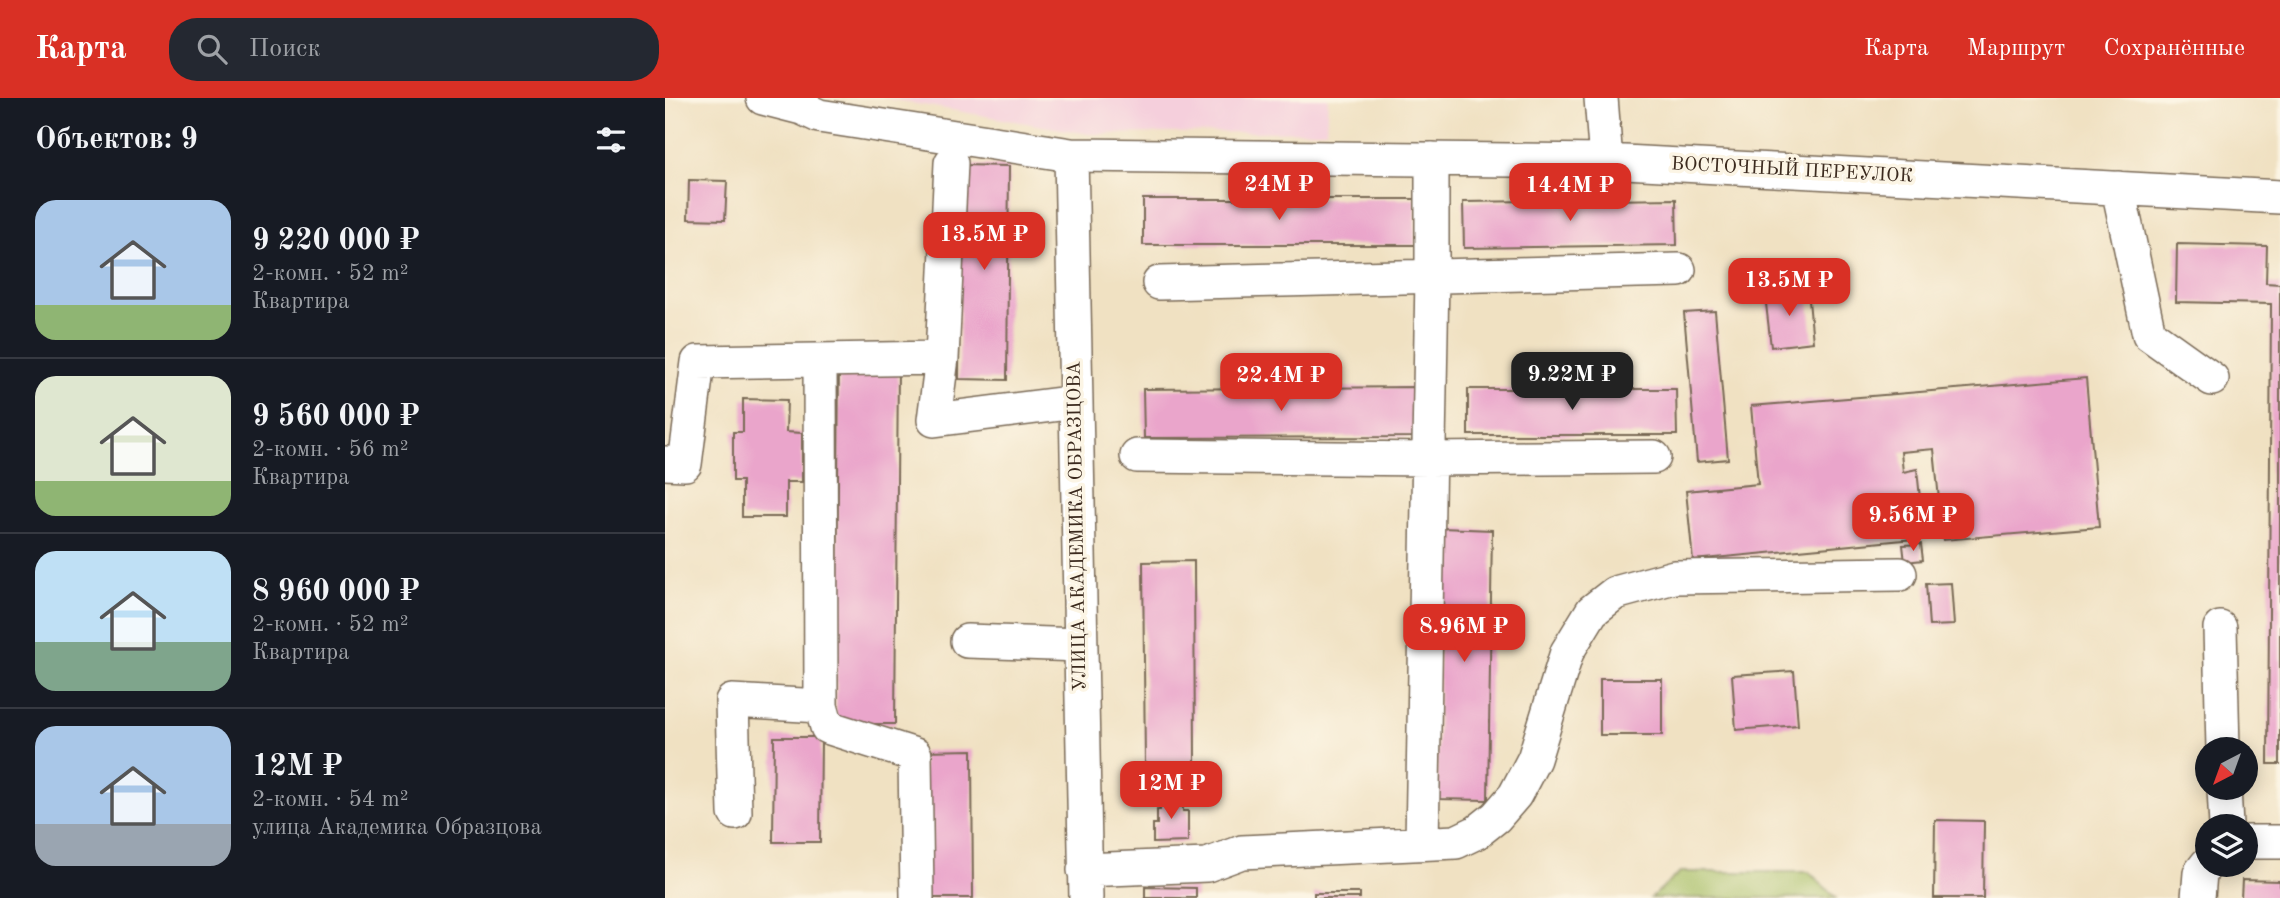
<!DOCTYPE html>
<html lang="ru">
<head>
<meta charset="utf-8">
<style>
	:root { --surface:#171b24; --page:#242831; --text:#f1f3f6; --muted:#9ea1a6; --line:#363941; --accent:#d93025 }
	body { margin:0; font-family:"Old Standard TT",serif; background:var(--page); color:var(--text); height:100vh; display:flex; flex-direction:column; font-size:26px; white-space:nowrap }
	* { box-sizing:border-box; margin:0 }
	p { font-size:23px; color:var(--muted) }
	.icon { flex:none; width:38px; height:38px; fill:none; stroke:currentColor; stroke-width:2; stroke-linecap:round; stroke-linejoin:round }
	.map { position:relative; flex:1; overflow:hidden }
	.drawer { display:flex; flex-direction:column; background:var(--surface); width:665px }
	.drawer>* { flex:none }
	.needle { width:46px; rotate:221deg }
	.controls { position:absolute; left:1530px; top:639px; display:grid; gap:14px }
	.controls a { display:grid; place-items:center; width:63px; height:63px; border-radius:50%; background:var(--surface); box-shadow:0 4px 18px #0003; font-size:35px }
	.price { position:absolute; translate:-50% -60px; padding:0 16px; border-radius:14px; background:var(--accent); color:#fff; font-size:23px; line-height:46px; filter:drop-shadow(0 2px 4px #0008) }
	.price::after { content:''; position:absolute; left:50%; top:42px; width:21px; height:16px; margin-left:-10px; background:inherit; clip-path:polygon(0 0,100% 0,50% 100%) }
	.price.on { background:#222; color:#fff }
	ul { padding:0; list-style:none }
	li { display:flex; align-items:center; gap:21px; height:175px; padding:0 35px }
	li+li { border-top:2px solid var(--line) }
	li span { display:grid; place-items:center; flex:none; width:196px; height:140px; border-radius:21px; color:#555 }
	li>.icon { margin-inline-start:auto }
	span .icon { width:84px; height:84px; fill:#fffc; stroke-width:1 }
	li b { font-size:30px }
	h2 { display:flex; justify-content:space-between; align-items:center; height:84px; padding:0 35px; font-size:30px }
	header { display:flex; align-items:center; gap:42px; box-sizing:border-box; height:98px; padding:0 35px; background:var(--accent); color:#fff }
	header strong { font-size:33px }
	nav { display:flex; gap:38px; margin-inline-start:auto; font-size:24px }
	.search { width:490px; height:63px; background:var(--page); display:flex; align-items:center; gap:18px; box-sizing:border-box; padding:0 24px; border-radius:28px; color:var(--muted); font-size:26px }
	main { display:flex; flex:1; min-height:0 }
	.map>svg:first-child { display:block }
	.built { fill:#f5cfdc }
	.green { fill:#a5bd63; stroke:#707440; stroke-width:2 }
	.building { fill:#eaa5cb }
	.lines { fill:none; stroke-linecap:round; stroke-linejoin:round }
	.minor-casing { stroke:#7a6a57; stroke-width:36 }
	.minor { stroke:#fff; stroke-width:33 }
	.labels { text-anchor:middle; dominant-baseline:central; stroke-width:7; stroke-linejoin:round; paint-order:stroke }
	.street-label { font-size:19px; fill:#3b2a1e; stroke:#fcf5e5 }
</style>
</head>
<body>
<header>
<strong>Карта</strong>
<div class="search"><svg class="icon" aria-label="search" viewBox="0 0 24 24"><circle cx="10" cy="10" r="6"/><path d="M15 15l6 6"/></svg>Поиск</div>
<nav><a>Карта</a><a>Маршрут</a><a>Сохранённые</a></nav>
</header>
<main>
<section class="drawer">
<h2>Объектов: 9<svg class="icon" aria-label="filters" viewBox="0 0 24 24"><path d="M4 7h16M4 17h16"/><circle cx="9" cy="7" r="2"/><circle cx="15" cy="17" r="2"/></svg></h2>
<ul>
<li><span style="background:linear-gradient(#a9c7e8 75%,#8fb573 0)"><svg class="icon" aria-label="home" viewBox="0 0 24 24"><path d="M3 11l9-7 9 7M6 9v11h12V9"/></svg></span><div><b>9 220 000 ₽</b><p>2-комн. · 52 m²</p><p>Квартира</p></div></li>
<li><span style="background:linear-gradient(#dfe7d0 75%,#8fb573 0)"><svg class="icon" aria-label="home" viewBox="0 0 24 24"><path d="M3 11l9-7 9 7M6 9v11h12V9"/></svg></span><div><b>9 560 000 ₽</b><p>2-комн. · 56 m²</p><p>Квартира</p></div></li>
<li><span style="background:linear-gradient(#bfe0f5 65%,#7fa58c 0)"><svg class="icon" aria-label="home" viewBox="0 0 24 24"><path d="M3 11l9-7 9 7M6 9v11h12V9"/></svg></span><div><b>8 960 000 ₽</b><p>2-комн. · 52 m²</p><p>Квартира</p></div></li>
<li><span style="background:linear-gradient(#a9c7e8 70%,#9aa5b1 0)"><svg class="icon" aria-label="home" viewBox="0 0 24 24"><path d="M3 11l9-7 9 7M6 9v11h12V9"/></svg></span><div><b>12M ₽</b><p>2-комн. · 54 m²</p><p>улица Академика Образцова</p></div></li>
</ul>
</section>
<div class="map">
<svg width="1615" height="800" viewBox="0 0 1615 800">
	<rect width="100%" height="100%" fill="#fcf5e5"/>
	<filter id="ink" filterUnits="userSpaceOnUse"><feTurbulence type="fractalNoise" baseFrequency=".0143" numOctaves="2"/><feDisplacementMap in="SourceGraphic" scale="14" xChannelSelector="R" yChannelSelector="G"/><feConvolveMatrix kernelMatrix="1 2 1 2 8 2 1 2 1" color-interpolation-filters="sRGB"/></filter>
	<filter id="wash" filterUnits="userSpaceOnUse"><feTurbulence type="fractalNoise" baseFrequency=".00686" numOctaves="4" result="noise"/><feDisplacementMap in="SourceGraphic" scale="28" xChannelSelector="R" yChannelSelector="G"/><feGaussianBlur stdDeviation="1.57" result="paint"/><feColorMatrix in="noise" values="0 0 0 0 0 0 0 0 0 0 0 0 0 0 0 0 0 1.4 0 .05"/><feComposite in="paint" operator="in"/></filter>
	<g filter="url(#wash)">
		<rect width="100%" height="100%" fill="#f0e1c2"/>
		<path class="built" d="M 218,0 L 663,0 L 661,33 L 424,36 Z"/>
		<path class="green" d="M 1015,774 L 1144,774 L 1171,800 L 986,800 Z"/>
		<g id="blocks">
			<path class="building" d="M 296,67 L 344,68 L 342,282 L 294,281 Z
				M 24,82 L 62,83 L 60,122 L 23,121 Z
				M 478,101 L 750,101 L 750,147 L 478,147 Z
				M 1011,101 L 1012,147 L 799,150 L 798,104 Z
				M 1512,146 L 1602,148 L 1601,185 L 1615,186 L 1615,666 L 1603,666 L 1606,206 L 1511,204 Z
				M 1143,192 L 1148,244 L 1106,249 L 1100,197 Z
				M 1050,213 L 1063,361 L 1032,364 L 1019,215 Z
				M 174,267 L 233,268 L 230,626 L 171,626 Z
				M 1421,280 L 1434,429 L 1278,442 L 1269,351 L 1236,354 L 1238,374 L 1252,371 L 1259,440 L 1028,462 L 1021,393 L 1093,386 L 1086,308 Z
				M 752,289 L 752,339 L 479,340 L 478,291 Z
				M 803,291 L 1011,291 L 1012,337 L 803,337 Z
				M 78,301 L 122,302 L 121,334 L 137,335 L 137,384 L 121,384 L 121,419 L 77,419 L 77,383 L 68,383 L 68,334 L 78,334 Z
				M 776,430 L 827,432 L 823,702 L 772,701 Z
				M 1256,446 L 1258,462 L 1240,464 L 1238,447 Z
				M 529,463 L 530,666 L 480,666 L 478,464 Z
				M 1286,485 L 1289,527 L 1264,528 L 1261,486 Z
				M 1129,573 L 1133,627 L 1071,632 L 1067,577 Z
				M 935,581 L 997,581 L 997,637 L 935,637 Z
				M 109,639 L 156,639 L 155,744 L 108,744 Z
				M 307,652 L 308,800 L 259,800 L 258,653 Z
				M 517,696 L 518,713 L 523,713 L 523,744 L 488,745 L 488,726 L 492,726 L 492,712 L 495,712 L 495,697 Z
				M 1270,722 L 1319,723 L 1318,800 L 1269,800 Z
				M 1577,782 L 1615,783 L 1615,800 L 1576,800 Z
				M 480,789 L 531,790 L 531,800 L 480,800 Z
				M 649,795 L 695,795 L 695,800 L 649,800 Z"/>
		</g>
	</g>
	<g filter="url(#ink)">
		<use href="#blocks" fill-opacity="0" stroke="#7a6a57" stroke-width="2"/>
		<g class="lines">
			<defs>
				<path id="minor" d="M 98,0 L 137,10 L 154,18 L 406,57 L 941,63 L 1615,99
					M 936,0 L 941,63
					M 406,57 L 421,800
					M 286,65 L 277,260 L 269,322 L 411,304
					M 1453,90 L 1484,236 L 1547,281
					M 494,185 L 1014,172
					M 472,358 L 764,361 L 989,359
					M 0,365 L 20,366 L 33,264 L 277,260
					M 1555,530 L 1558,651
					M 302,543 L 415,547
					M 156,608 L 162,629 L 250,657 L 252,800
					M 1559,690 L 1561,728
					M 70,715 L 67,603 L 156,608 L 155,262
					M 1580,744 L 1615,744
					M 757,745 L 767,178 L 767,61
					M 419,772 L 542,767 L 577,754 L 791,744 L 812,734 L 831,719 L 850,697 L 869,661 L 902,554 L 927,513 L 950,495 L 1009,479 L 1235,476
					M 1533,800 L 1535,775 L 1542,766"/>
			</defs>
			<use href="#minor" class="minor-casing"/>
			<use href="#minor" class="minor"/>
		</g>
	</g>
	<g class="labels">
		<g class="street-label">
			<text transform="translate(1127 73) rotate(3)">ВОСТОЧНЫЙ ПЕРЕУЛОК</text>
			<text transform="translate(413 428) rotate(-91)">УЛИЦА АКАДЕМИКА ОБРАЗЦОВА</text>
		</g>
	</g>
</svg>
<div class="controls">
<a><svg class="needle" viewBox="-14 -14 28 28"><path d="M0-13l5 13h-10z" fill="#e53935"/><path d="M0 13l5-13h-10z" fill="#9ea1a6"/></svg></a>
<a><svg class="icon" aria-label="layers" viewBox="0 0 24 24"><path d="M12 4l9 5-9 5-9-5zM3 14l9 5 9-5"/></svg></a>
</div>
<b class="price" style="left:614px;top:124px">24M ₽</b>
<b class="price" style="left:905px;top:125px">14.4M ₽</b>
<b class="price" style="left:319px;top:174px">13.5M ₽</b>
<b class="price" style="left:1124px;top:220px">13.5M ₽</b>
<b class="price on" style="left:907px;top:314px">9.22M ₽</b>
<b class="price" style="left:616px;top:315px">22.4M ₽</b>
<b class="price" style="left:1248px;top:455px">9.56M ₽</b>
<b class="price" style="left:799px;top:566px">8.96M ₽</b>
<b class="price" style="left:506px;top:723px">12M ₽</b>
</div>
</main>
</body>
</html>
